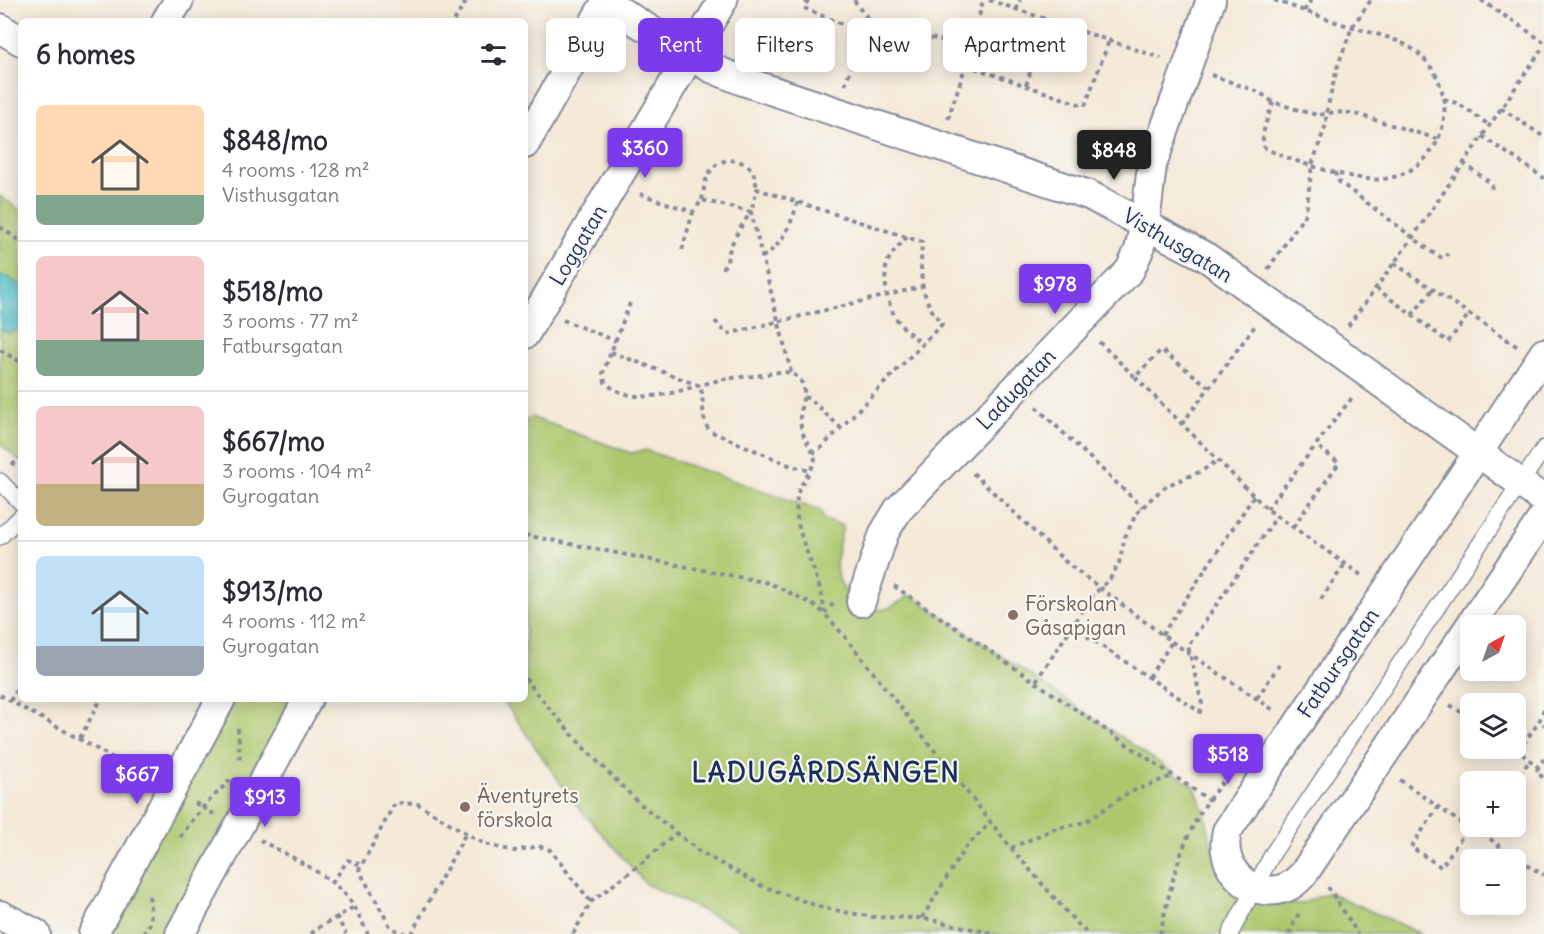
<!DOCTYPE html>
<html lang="en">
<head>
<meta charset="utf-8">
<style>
	:root { --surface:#fff; --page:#f7f7f7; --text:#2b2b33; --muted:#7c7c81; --line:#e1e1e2; --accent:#7c3aed }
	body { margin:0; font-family:Delius,sans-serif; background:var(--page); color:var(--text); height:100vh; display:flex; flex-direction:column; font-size:22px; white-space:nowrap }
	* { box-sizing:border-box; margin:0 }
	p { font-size:20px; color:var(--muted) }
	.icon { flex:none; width:33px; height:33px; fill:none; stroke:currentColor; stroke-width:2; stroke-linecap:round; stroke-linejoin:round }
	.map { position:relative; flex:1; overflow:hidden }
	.details { position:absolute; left:18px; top:18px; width:510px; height:684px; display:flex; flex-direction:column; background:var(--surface); border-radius:9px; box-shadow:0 3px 15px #0003 }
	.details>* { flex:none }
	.guide { position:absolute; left:546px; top:18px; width:570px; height:54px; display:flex; gap:12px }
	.needle { width:39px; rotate:40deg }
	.controls { position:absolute; left:1460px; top:615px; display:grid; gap:12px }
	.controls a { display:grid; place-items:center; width:66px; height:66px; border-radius:9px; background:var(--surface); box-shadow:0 3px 15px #0003; font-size:30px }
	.price { position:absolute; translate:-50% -51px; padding:0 14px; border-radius:6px; background:var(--accent); color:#fff; font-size:20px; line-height:39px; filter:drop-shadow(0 2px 3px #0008) }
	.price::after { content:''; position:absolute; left:50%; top:36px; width:18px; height:14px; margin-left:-9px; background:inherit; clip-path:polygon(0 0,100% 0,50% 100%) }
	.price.current { background:#222; color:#fff }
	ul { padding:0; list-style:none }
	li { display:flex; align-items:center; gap:18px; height:150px; padding:0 18px }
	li+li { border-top:2px solid var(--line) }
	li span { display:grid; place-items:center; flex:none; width:168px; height:120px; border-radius:9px; color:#555 }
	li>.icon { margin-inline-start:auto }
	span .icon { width:72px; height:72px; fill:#fffc; stroke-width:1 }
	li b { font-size:26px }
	h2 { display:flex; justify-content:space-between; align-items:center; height:72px; padding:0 18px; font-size:26px }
	.pill { padding:0 21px; border-radius:9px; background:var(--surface); box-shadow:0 3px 15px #0003; font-size:21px; line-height:54px }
	.pill.current { background:var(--accent); color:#fff }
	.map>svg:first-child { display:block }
	.green { fill:#adc76d; stroke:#647b66; stroke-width:1.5 }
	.water { fill:#52c1c8; stroke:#367893; stroke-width:1.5 }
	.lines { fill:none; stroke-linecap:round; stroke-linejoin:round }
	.service-casing { stroke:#888c9b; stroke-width:18 }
	.minor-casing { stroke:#888c9b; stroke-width:32 }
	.path { stroke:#888c9b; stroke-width:4; stroke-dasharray:4.5 4.5; stroke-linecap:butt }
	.service { stroke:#fff; stroke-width:15 }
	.minor { stroke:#fff; stroke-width:28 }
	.education-dot { fill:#8d6e63; stroke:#f6f6f2; stroke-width:2 }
	.labels { text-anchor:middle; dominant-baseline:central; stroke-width:4.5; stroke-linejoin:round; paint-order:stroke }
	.street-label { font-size:21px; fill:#1b2f5e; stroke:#f6f6f2 }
	.education-label { font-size:21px; fill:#785e54; stroke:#f6f6f2; text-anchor:start }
	.district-label { font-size:27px; font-weight:bold; letter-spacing:1.5px; fill:#1b2f5e; stroke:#f6f6f2 }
</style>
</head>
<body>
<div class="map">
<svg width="1544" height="934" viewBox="0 0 1544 934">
	<rect width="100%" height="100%" fill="#f6f6f2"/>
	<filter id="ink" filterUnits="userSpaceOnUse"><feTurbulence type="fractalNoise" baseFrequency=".0167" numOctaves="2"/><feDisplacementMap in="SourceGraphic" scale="12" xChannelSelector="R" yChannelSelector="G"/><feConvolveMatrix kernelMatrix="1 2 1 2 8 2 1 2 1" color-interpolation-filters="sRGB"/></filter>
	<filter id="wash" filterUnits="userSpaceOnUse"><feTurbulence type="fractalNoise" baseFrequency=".008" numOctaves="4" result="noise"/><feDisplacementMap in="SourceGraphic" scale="24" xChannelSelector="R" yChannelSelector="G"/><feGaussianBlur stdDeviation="1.35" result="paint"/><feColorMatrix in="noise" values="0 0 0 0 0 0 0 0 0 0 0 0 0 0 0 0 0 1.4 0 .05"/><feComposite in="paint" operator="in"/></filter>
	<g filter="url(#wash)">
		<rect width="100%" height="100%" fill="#f5e9d8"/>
		<path class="green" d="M 0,196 L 21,211 L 21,462 L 0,444 Z
			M 531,417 L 631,453 L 645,450 L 821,511 L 823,519 L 843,526 C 840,540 834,559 837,573 C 842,594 862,614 885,609 C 894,607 903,599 911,595 L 1195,787 L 1205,813 L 1212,848 L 1269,901 L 1301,904 L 1329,892 L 1421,934 L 753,934 L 647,885 L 573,801 L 502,699 L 525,699 L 525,421 Z
			M 229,699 L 301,699 L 172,934 L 101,934 Z"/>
		<path class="water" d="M 0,276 L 8,277 L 21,286 L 21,328 L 8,333 L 0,328 Z"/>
	</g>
	<g filter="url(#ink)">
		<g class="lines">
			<defs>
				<path id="service" d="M 0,481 L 21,503
					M 0,537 L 21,516
					M 1230,934 L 1273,853 L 1544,448"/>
				<path id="minor" d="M 605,2 L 711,68 L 743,81 L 1089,195 L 1206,257 L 1544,500
					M 166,21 L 179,0
					M 0,28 L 21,41
					M 525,144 L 607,0
					M 525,334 L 723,0
					M 861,602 L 884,533 L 898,510 L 1130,270 L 1139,250 L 1145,223 L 1152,165 L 1211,0
					M 1470,626 L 1304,873 C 1299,879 1293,885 1285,888 C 1248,900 1218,867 1227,831 L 1544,353
					M 1470,626 L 1544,516
					M 0,915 L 36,934
					M 93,934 L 221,699
					M 180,934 L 308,699"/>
			</defs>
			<use href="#service" class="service-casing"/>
			<use href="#minor" class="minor-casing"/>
			<path class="path" d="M 808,0 L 804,8 L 863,33
				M 854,0 C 874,33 896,33 930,38 C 944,40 958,45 971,49
				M 989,0 L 1161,58
				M 1481,0 L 1544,42
				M 1016,10 L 1020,0
				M 1304,11 L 1311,0
				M 454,21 L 467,0
				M 966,65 L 1085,106 L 1109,41
				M 1211,75 L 1259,92 L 1273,102 L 1305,112 L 1318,115 L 1335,112 L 1352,113 L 1438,139
				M 845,85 L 863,33 L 871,21
				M 1026,85 L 1047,20
				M 1444,99 L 1459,104 L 1489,125
				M 1273,102 C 1269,116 1259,134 1265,148 C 1288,160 1358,183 1383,179 C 1446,171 1465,95 1419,54 C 1401,38 1374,34 1352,27 C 1325,19 1300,9 1274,0
				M 1501,108 L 1544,137
				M 948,119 L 971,49 L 983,0
				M 1482,136 L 1544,178
				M 1463,163 L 1492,184 L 1491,192
				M 1335,172 L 1337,180 L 1436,255 L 1443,258 L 1448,254
				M 640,194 L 693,212 L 702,200 L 751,212 L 757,189 L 922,242 C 920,275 919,297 942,324 L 822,447 L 813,453
				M 702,200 C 704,189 705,176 713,168 C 723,156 743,159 752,170 C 755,176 756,183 757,189
				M 0,227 L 21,242
				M 907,237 C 900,245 891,253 887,263 C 885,270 885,280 886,287 C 890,316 900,327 923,344
				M 682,250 L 693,212
				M 762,257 C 783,245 791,224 798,202
				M 1394,263 L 1518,347
				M 722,268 L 727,264 C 727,247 741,226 751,212 L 791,372
				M 1268,269 L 1306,213 L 1312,165 L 1326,124 L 1326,114 L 1337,68 L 1352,27 L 1371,0
				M 1376,288 L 1412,315 L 1433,289
				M 630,303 L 603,373 L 605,382 C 636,412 686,387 720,380 C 734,377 748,377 762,375 C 776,373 789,367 800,380 C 809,391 800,404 800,416 C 800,437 810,442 815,459 C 812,473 799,483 797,497 C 792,537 822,573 824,612
				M 1412,315 L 1448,342 L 1469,314
				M 563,320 L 616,341
				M 715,321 L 727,334 L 921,287
				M 1348,326 L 1413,237 L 1544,46
				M 1099,342 L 1135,377 L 1161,350 L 1209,387
				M 0,350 L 21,362
				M 611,352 L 700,386 C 705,400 700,420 710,431 L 789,465 L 810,471
				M 1135,377 L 1267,509 L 1364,577
				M 804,397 L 810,399 L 840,427
				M 1036,407 L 1142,507
				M 1182,424 L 1255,326
				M 12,465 L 21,458
				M 973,473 L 1068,564 L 1172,642 L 1275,711
				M 1267,509 L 1354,395
				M 1293,527 L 1339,463 L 1316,445
				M 525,535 L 769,583 L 811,603 L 824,613 L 846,638 L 1011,848 L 1070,916 L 1088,934
				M 894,586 L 1209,800
				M 1321,599 L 1345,564
				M 824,613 L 835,602
				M 1072,626 L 1200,712 L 1202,704 L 1188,646 L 1277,516
				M 1162,635 L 1254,496
				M 1149,677 L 1172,642
				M 525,678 L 538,695 L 583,747 L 638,802 L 700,852 L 762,886 L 823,908 L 873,917 L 922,918 L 996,934
				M 1036,681 L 1093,595 L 1110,579 L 1119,563 L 1125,537 L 1136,514 L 1154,496 L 1168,485 L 1202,471 L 1218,460
				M 0,695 L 149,778
				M 1257,698 L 1279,665
				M 10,701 L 21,683
				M 1450,705 L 1470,718
				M 1544,709 L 1539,722 L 1544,725
				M 238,728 L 240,762
				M 80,738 L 101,699
				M 1515,748 L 1538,767 L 1544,759
				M 1518,751 L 1539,722
				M 1538,767 L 1537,773 L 1544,778
				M 1400,780 L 1468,828 L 1481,832 L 1514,857 L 1544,875
				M 1515,782 L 1530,760
				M 195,803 L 214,814
				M 1439,806 L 1411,847 L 1441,867 L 1468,828
				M 1481,832 L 1484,826
				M 180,837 L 202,808 L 233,777
				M 260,840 C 288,856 321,870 344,893 C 355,905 361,920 368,934
				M 1011,848 L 1054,829 L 1085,822 L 1128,793 L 1172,776
				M 332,883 L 348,860 L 361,865
				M 1328,887 L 1358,934
				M 336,916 L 346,934
				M 922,918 L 965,848 L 991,822
				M 143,934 L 151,922 L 149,892
				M 311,934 L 318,928 L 354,907
				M 406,934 L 391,928 L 359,870 L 395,803 L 418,804 L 484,844 L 514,851 L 539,846 L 550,850 L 591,902
				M 411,934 L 466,833
				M 573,934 L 591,902 L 643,862 L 676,833
				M 1160,934 C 1174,872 1183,826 1227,777
				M 1289,934 L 1299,913"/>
			<use href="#service" class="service"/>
			<use href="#minor" class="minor"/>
		</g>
	</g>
	<g class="education-dot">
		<circle cx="1013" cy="615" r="6"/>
		<circle cx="465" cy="807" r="6"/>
	</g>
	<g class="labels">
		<g class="street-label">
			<text transform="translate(578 245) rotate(-59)">Loggatan</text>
			<text transform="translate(1178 245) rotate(31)">Visthusgatan</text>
			<text transform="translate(1016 389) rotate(-46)">Ladugatan</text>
			<text transform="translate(1338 663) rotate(-56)">Fatbursgatan</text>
		</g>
		<g class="education-label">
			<text x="1025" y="603">Förskolan<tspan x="1025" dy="24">Gåsapigan</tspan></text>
			<text x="477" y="795">Äventyrets<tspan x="477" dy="24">förskola</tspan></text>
		</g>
		<g class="district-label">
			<text x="826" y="772">LADUGÅRDSÄNGEN</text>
		</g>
	</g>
</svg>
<div class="controls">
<a><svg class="needle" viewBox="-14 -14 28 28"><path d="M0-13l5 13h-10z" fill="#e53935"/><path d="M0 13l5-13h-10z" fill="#7c7c81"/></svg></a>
<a><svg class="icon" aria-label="layers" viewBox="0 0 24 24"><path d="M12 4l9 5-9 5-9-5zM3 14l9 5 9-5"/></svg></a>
<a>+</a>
<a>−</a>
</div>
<b class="price" style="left:645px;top:179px">$360</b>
<b class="price current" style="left:1114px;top:181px">$848</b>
<b class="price" style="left:1055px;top:315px">$978</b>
<b class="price" style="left:1228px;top:785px">$518</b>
<b class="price" style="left:137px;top:805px">$667</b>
<b class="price" style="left:265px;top:828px">$913</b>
<div class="guide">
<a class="pill">Buy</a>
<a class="pill current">Rent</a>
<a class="pill">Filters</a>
<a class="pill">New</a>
<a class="pill">Apartment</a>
</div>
<section class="details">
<h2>6 homes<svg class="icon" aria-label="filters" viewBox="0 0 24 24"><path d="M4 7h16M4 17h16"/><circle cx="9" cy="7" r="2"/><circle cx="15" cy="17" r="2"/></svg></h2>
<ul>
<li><span style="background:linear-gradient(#ffd9b3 75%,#7fa58c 0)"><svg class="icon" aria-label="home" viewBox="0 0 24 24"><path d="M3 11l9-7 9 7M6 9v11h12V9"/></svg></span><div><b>$848/mo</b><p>4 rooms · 128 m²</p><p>Visthusgatan</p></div></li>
<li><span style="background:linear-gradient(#f6c9c9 70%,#7fa58c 0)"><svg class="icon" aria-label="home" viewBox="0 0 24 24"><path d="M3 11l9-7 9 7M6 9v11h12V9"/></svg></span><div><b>$518/mo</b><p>3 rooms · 77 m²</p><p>Fatbursgatan</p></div></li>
<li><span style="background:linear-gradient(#f6c9c9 65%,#c2b280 0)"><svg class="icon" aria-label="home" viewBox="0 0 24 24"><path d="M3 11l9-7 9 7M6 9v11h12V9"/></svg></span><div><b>$667/mo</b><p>3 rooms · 104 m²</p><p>Gyrogatan</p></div></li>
<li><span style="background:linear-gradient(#bfe0f5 75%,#9aa5b1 0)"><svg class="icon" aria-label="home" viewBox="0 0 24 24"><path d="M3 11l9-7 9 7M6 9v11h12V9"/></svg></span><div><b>$913/mo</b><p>4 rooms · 112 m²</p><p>Gyrogatan</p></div></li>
</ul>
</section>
</div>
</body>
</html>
